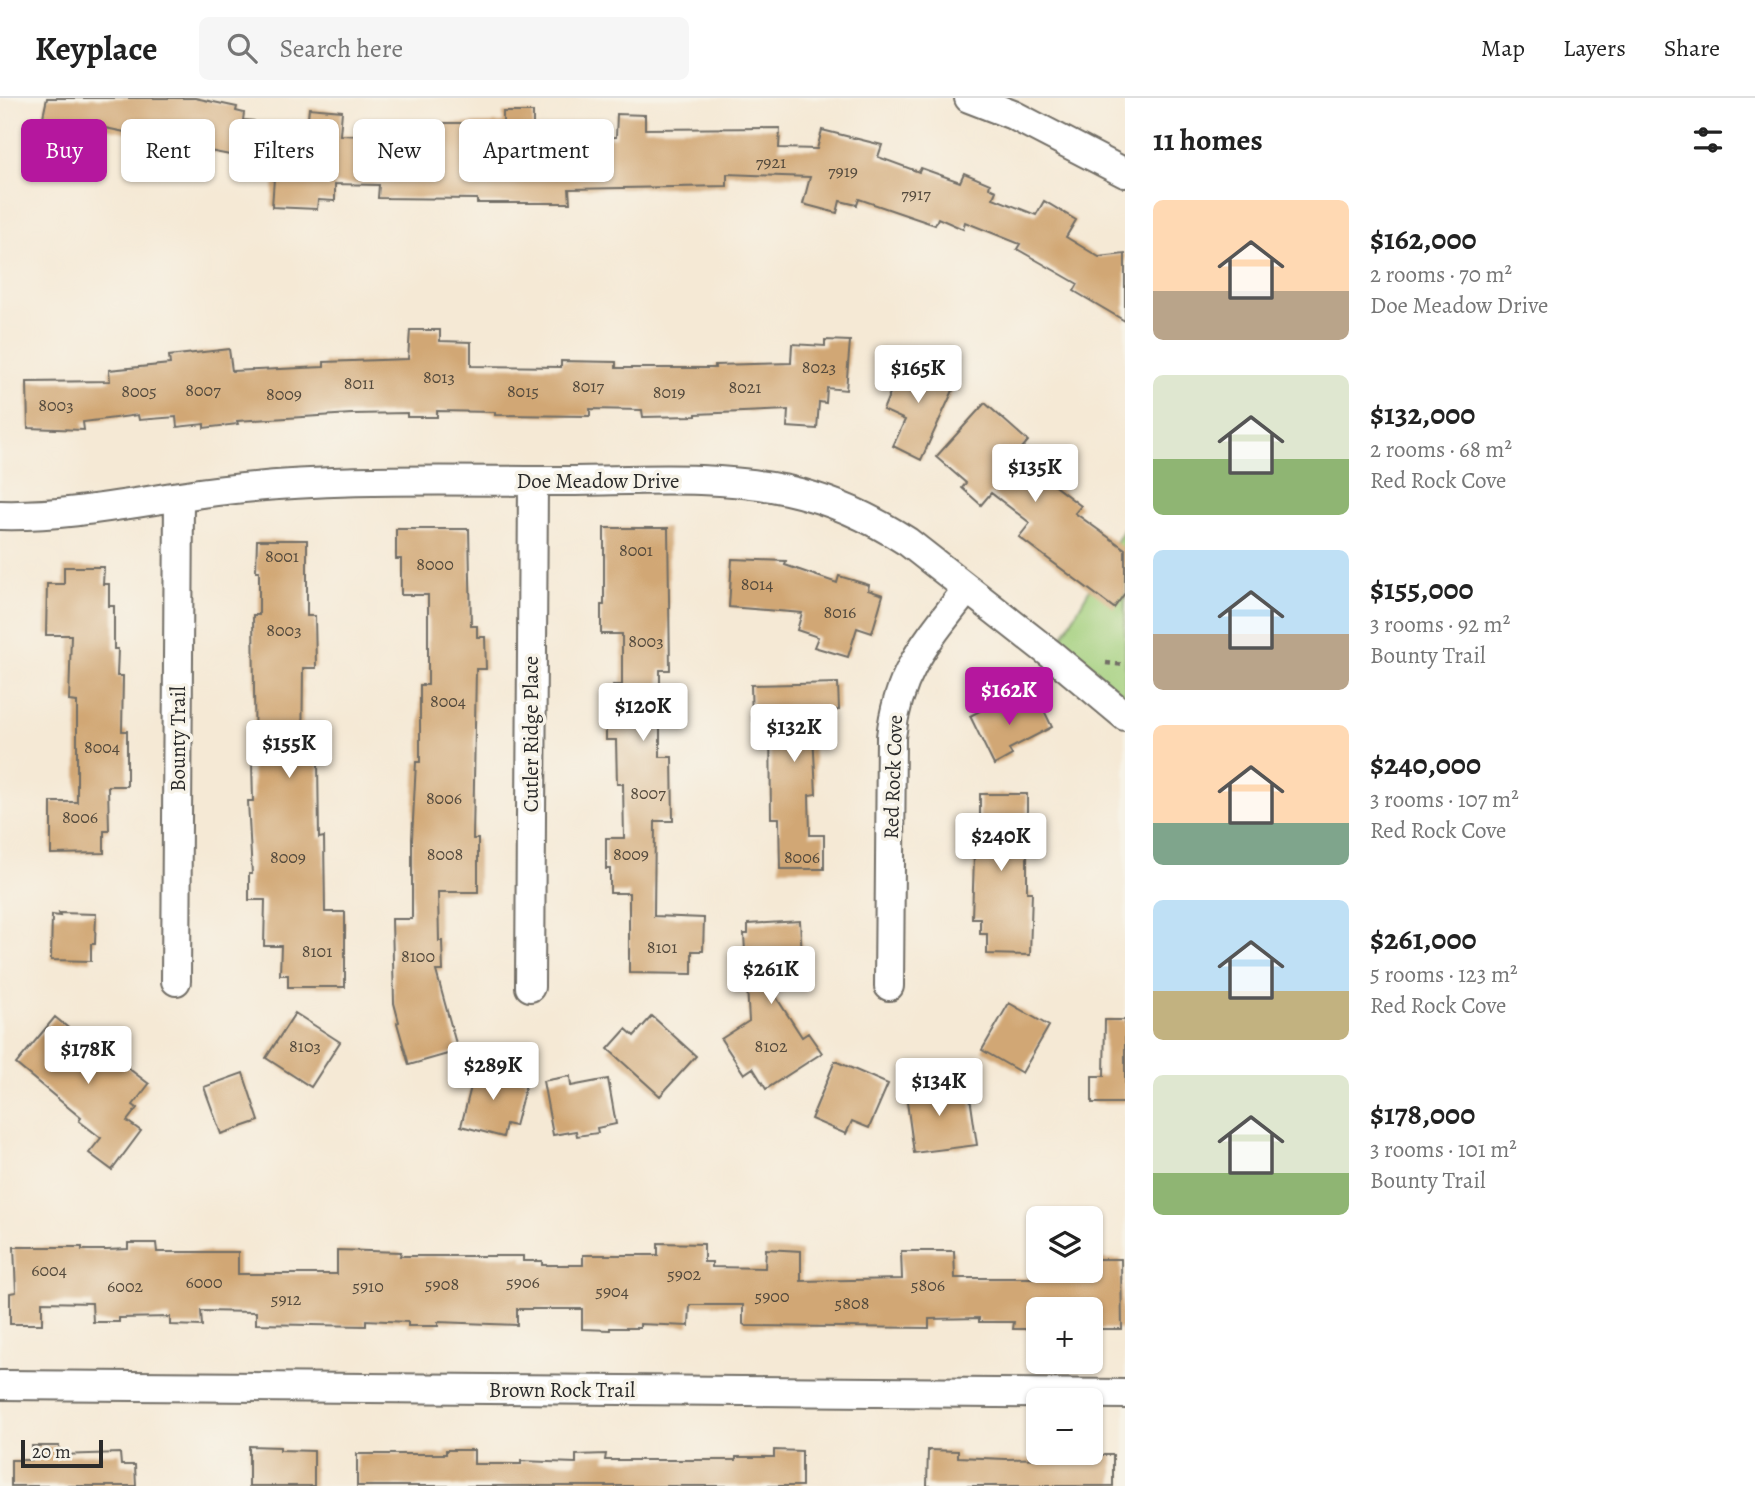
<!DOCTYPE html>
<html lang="en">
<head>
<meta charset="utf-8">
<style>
	:root { --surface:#fff; --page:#f6f6f6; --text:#222; --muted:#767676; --line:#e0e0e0; --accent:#b5179e }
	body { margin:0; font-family:Alegreya,serif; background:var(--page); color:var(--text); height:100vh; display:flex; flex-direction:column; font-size:26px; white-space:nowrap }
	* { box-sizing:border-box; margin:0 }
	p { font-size:23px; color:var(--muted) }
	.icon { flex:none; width:38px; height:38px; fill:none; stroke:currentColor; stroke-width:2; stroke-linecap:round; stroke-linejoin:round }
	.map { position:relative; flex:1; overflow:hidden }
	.panel { display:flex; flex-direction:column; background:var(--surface); width:630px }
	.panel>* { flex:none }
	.guide { position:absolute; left:21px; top:21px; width:665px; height:63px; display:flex; gap:14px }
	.controls { position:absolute; left:1026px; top:1108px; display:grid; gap:14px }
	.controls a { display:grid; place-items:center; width:77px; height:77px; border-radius:10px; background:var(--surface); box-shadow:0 2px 5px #0004; font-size:35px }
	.scale { position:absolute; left:21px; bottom:18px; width:82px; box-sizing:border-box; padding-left:7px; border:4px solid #2b2b2b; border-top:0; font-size:19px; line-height:24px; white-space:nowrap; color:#2b2b2b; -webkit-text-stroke:5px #f7f3e8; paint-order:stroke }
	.price { position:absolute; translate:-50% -60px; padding:0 16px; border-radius:7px; background:#fff; color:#222; font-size:23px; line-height:46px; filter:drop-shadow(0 2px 4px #0008) }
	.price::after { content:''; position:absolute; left:50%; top:42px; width:21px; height:16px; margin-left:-10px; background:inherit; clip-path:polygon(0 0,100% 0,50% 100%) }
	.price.active { background:var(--accent); color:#fff }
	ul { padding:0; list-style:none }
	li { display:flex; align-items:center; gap:21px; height:175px; padding:0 28px }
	li span { display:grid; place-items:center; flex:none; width:196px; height:140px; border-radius:10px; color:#555 }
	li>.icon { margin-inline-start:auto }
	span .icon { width:84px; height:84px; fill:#fffc; stroke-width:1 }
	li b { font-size:30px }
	h2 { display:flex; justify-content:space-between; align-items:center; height:84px; padding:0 28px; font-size:30px }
	.chip { padding:0 24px; border-radius:10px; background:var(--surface); box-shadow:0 2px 5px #0004; font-size:24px; line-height:63px }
	.chip.active { background:var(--accent); color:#fff }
	header { display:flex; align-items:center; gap:42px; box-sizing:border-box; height:98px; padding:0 35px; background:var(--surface); border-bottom:2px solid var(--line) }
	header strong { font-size:33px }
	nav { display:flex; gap:38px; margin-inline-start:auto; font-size:24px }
	.search { width:490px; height:63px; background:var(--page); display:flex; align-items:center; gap:18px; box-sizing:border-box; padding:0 24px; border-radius:10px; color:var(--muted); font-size:26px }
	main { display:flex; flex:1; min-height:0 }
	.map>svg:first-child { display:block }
	.green { fill:#a2cf7c; stroke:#667d54; stroke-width:2 }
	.building { fill:#d1a774 }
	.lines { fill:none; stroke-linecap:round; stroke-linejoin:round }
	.street-casing { stroke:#726e66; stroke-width:32 }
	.path { stroke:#726e66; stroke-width:4.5; stroke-dasharray:5 5; stroke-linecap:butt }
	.street { stroke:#fff; stroke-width:28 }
	.labels { text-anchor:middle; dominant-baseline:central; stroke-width:7; stroke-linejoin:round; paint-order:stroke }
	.number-label { font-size:18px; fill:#544a3d }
	.street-label { font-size:21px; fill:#2b2b2b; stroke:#f7f3e8 }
</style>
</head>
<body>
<header>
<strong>Keyplace</strong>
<div class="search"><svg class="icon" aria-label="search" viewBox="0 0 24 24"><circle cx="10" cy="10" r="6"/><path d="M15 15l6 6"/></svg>Search here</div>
<nav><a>Map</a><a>Layers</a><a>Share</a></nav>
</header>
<main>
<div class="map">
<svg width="1125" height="1388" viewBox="0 0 1125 1388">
	<rect width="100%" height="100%" fill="#f7f3e8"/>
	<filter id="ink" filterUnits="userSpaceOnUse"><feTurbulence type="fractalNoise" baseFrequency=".0143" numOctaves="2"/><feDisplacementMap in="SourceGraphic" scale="14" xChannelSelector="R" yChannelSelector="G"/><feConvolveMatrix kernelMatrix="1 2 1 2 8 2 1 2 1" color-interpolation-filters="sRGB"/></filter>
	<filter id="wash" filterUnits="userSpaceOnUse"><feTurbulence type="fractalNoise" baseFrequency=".00686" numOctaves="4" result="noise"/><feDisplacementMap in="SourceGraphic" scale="28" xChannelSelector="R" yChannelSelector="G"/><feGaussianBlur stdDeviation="1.57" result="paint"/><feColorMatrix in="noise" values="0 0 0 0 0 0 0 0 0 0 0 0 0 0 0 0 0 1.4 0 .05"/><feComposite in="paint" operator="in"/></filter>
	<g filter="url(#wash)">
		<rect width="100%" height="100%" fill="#f5e9d5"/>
		<path class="green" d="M 1125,429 L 1125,618 L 1052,557 Z"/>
		<g id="blocks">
			<path class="building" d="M 47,0 L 195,0 L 237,9 L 236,13 L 244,15 L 243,22 L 254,23 L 254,26 L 258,27 L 255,43 L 305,49 L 309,10 L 342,13 L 340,37 L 427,40 L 427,30 L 438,31 L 438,25 L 503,25 L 503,14 L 533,14 L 533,38 L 553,38 L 553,40 L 616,39 L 617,16 L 645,17 L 645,31 L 780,30 L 779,50 L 817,51 L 822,32 L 882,47 L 878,59 L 919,74 L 921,70 L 960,84 L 964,75 L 990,86 L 989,90 L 996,93 L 993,100 L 1036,117 L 1044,103 L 1076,122 L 1066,139 L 1099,159 L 1125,156 L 1125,223 L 1074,193 L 1078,186 L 1017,151 L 1020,146 L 965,124 L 963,131 L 938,120 L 935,127 L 859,101 L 857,107 L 840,103 L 837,115 L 803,106 L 810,79 L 727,76 L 727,88 L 569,91 L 570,105 L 477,105 L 477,101 L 378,100 L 379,87 L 335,86 L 335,103 L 318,102 L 317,111 L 272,109 L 275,66 L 169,45 L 167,54 L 141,48 L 144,38 L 86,26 L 82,43 L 40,33 Z
				M 410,232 L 440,232 L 440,243 L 471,244 L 471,268 L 561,269 L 561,263 L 616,264 L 616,270 L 715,270 L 715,267 L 791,265 L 792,246 L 825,248 L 825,242 L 850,243 L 846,292 L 827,290 L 826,305 L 819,304 L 817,331 L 787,329 L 788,312 L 696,316 L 696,318 L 643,319 L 642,312 L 590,311 L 590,318 L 495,317 L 495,314 L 437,313 L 437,319 L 407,319 L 407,315 L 352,316 L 237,323 L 238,326 L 204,330 L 204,326 L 177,329 L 176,319 L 139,322 L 138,317 L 83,324 L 84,332 L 28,330 L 27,284 L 110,283 L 109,272 L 170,266 L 169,258 L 229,251 L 232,273 L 324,269 L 324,264 L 408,261 Z
				M 905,258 L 927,269 L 926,272 L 956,286 L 921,362 L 893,348 L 905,322 L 883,312 Z
				M 985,305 L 1028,343 L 1015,358 L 1081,408 L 1075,415 L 1125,451 L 1125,495 L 1114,510 L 1019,439 L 1030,425 L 991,395 L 981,407 L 962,390 L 966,385 L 936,359 Z
				M 604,430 L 668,430 L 670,572 L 660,572 L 660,659 L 672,659 L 673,723 L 655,723 L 654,818 L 704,820 L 703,853 L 692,853 L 692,876 L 629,875 L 629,795 L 610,795 L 610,771 L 606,771 L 606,740 L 624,740 L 623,686 L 617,686 L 616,642 L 606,642 L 606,613 L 613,613 L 613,587 L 622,587 L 622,536 L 601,536 L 601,507 L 604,507 Z
				M 396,431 L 469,431 L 471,528 L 477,528 L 477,539 L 485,539 L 486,571 L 476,571 L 473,741 L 478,741 L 478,794 L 438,794 L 439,843 L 442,843 L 443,873 L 436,873 L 458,953 L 409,967 L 397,925 L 399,924 L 394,905 L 392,821 L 412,821 L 412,741 L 416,664 L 420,664 L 420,587 L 428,587 L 428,497 L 401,497 L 401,461 L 396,461 Z
				M 257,442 L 307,442 L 307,518 L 315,518 L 316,570 L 303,570 L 302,662 L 318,662 L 319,740 L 324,739 L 325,814 L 345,814 L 345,889 L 288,889 L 288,877 L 280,877 L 281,848 L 264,848 L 265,802 L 249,802 L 249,776 L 252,776 L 248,703 L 253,703 L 252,663 L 255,663 L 253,517 L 259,517 L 259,473 L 256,473 Z
				M 732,461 L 786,463 L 785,467 L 837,485 L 839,478 L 869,487 L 868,492 L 883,497 L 872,535 L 857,530 L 848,559 L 814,549 L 818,539 L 797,532 L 802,515 L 729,509 Z
				M 64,469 L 104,469 L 103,486 L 109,486 L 109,508 L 114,508 L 114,551 L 118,551 L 117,578 L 123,578 L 122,633 L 127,633 L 127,688 L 108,688 L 109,733 L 104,733 L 104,755 L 51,756 L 51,704 L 77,704 L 77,604 L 69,603 L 71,537 L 46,537 L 47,486 L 64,486 Z
				M 838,585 L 839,612 L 812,613 L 816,696 L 809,697 L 810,737 L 824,737 L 824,771 L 780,771 L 779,720 L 771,720 L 770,623 L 752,623 L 751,587 Z
				M 1038,600 L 1052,629 L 1009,651 L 1012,657 L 994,667 L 970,618 L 1001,602 L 1004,608 L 1013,604 L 1017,611 Z
				M 980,696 L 1027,696 L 1027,794 L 1032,794 L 1030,857 L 987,856 L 987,836 L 980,836 L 980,820 L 972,820 L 974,760 L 960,760 L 960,733 L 980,733 Z
				M 59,815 L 96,816 L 95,846 L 91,846 L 91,863 L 51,862 L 52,817 L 60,818 Z
				M 800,823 L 803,876 L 763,879 L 802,939 L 808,935 L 822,955 L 766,991 L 753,970 L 744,976 L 721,941 L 749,923 L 744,836 L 748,836 L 748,826 Z
				M 1009,905 L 1049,928 L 1022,975 L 982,952 Z
				M 295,915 L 340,944 L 311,989 L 266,960 Z
				M 652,918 L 696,958 L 660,998 L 608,951 L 626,931 L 634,938 Z
				M 55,919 L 83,942 L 90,933 L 114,953 L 111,957 L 149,986 L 133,1007 L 137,1010 L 127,1023 L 141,1033 L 112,1072 L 89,1055 L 101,1040 L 79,1023 L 81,1020 L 16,966 Z
				M 1105,922 L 1125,922 L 1125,1005 L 1092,1005 L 1092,978 L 1104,978 Z
				M 835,963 L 888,986 L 869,1030 L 852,1023 L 846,1036 L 811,1021 Z
				M 476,969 L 527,982 L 515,1028 L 506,1026 L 503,1039 L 461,1028 Z
				M 243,975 L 259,1023 L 221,1036 L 204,989 Z
				M 570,978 L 571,988 L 608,981 L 616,1026 L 597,1030 L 598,1035 L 577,1038 L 576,1033 L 553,1037 L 543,983 Z
				M 929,979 L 932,997 L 969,992 L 977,1047 L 914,1055 L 904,982 Z
				M 128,1145 L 156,1145 L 157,1154 L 238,1154 L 238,1176 L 337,1176 L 337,1152 L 401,1154 L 400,1158 L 523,1158 L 523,1163 L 542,1163 L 542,1167 L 583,1167 L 583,1157 L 658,1157 L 658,1145 L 704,1146 L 704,1164 L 712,1164 L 712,1169 L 765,1170 L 766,1151 L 801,1153 L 801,1183 L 902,1181 L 901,1153 L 954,1153 L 955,1180 L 1057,1180 L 1056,1172 L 1090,1172 L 1090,1161 L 1121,1161 L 1122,1231 L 1092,1231 L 1092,1211 L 1038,1211 L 1037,1231 L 1013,1231 L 1014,1224 L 979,1224 L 979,1220 L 929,1221 L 929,1230 L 746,1228 L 743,1226 L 743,1207 L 690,1207 L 689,1228 L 640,1226 L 640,1230 L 610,1230 L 610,1232 L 582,1231 L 582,1211 L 517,1211 L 517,1227 L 438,1224 L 438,1228 L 408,1228 L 408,1224 L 366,1222 L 366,1228 L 256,1226 L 256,1214 L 201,1213 L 202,1228 L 170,1227 L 170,1219 L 119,1220 L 119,1224 L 93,1224 L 92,1205 L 42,1204 L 42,1226 L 10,1226 L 10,1195 L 16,1194 L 14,1149 L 82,1149 L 82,1152 L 107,1152 L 128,1151 Z
				M 32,1348 L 59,1348 L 59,1357 L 120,1355 L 121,1367 L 135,1367 L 136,1388 L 11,1388 L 11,1362 L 32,1362 Z
				M 249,1348 L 280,1349 L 280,1352 L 314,1353 L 314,1388 L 249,1388 Z
				M 446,1352 L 474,1352 L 474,1366 L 521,1366 L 521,1363 L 576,1365 L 576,1357 L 606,1356 L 605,1362 L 736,1362 L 736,1359 L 774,1359 L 774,1352 L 802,1353 L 802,1388 L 357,1388 L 357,1356 L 446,1356 Z
				M 928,1352 L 958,1353 L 958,1359 L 1006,1361 L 1059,1360 L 1059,1357 L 1113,1357 L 1113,1388 L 927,1388 Z"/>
		</g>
	</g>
	<g filter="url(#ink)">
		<use href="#blocks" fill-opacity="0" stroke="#726e66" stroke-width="2"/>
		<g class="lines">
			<defs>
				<path id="street" d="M 969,0 L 1013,17 L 1125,75
					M 0,417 C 72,419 144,402 216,393 C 329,379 445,383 559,383 C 634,383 713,376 787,392 C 829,401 871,420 908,444 L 1052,557 L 1125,618
					M 176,883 L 179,399
					M 889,888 L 891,639 C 898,573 928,542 967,491
					M 530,889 L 533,383
					M 0,1287 L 1125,1296"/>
			</defs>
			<use href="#street" class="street-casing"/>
			<path class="path" d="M 1106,565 L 1125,567"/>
			<use href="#street" class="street"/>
		</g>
	</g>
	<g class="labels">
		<g class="number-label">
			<text x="771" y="64">7921</text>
			<text x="843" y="73">7919</text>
			<text x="916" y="96">7917</text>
			<text x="819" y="269">8023</text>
			<text x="439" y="279">8013</text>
			<text x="359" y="285">8011</text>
			<text x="588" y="288">8017</text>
			<text x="745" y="289">8021</text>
			<text x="203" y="292">8007</text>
			<text x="139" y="293">8005</text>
			<text x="523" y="293">8015</text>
			<text x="669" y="294">8019</text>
			<text x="284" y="296">8009</text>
			<text x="56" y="307">8003</text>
			<text x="636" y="452">8001</text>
			<text x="282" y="458">8001</text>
			<text x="435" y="466">8000</text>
			<text x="757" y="486">8014</text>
			<text x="840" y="514">8016</text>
			<text x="284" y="532">8003</text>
			<text x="646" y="543">8003</text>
			<text x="448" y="603">8004</text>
			<text x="102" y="649">8004</text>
			<text x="648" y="695">8007</text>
			<text x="444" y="700">8006</text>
			<text x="80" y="719">8006</text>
			<text x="445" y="756">8008</text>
			<text x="631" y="756">8009</text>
			<text x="288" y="759">8009</text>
			<text x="802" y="759">8006</text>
			<text x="662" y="849">8101</text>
			<text x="317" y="853">8101</text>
			<text x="418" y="858">8100</text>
			<text x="305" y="948">8103</text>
			<text x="771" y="948">8102</text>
			<text x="49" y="1172">6004</text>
			<text x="684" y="1176">5902</text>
			<text x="204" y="1184">6000</text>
			<text x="523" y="1184">5906</text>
			<text x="442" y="1186">5908</text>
			<text x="928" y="1187">5806</text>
			<text x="125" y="1188">6002</text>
			<text x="368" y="1188">5910</text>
			<text x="612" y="1193">5904</text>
			<text x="772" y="1198">5900</text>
			<text x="286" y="1201">5912</text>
			<text x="852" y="1205">5808</text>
		</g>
		<g class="street-label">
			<text x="598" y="383">Doe Meadow Drive</text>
			<text transform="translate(531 636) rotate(-90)">Cutler Ridge Place</text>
			<text transform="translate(178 641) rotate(-90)">Bounty Trail</text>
			<text transform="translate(893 679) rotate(-88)">Red Rock Cove</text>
			<text x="562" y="1292">Brown Rock Trail</text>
		</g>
	</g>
</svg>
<div class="controls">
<a><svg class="icon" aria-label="layers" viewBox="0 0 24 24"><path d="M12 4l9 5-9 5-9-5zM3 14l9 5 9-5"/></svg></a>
<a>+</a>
<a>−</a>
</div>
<div class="scale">20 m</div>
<b class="price" style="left:918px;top:307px">$165K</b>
<b class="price" style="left:1035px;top:406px">$135K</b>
<b class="price active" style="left:1009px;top:629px">$162K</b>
<b class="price" style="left:643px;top:645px">$120K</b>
<b class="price" style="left:794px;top:666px">$132K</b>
<b class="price" style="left:289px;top:682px">$155K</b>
<b class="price" style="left:1001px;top:775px">$240K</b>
<b class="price" style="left:771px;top:908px">$261K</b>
<b class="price" style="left:88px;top:988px">$178K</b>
<b class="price" style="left:493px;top:1004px">$289K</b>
<b class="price" style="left:939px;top:1020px">$134K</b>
<div class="guide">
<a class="chip active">Buy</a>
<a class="chip">Rent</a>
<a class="chip">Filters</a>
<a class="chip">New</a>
<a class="chip">Apartment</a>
</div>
</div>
<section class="panel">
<h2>11 homes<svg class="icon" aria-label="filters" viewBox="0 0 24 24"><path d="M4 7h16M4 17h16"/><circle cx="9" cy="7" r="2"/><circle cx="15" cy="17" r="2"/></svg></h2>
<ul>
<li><span style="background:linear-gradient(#ffd9b3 65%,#b9a48a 0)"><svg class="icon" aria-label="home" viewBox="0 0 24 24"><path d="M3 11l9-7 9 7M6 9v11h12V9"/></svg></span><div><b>$162,000</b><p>2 rooms · 70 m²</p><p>Doe Meadow Drive</p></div></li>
<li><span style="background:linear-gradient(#dfe7d0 60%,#8fb573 0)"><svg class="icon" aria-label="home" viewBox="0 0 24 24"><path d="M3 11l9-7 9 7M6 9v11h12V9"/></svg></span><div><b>$132,000</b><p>2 rooms · 68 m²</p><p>Red Rock Cove</p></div></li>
<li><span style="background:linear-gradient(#bfe0f5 60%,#b9a48a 0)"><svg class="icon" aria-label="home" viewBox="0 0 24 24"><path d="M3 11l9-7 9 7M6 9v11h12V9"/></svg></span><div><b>$155,000</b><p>3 rooms · 92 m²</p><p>Bounty Trail</p></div></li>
<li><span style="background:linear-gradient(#ffd9b3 70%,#7fa58c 0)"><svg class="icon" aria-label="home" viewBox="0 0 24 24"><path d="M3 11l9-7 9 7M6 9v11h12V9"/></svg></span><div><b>$240,000</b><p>3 rooms · 107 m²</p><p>Red Rock Cove</p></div></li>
<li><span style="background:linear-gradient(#bfe0f5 65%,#c2b280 0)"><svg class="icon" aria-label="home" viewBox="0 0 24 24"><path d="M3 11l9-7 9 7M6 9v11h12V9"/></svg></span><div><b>$261,000</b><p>5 rooms · 123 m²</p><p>Red Rock Cove</p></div></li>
<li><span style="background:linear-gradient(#dfe7d0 70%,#8fb573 0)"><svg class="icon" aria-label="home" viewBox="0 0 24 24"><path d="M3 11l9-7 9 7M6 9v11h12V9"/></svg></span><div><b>$178,000</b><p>3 rooms · 101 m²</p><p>Bounty Trail</p></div></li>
</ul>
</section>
</main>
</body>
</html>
